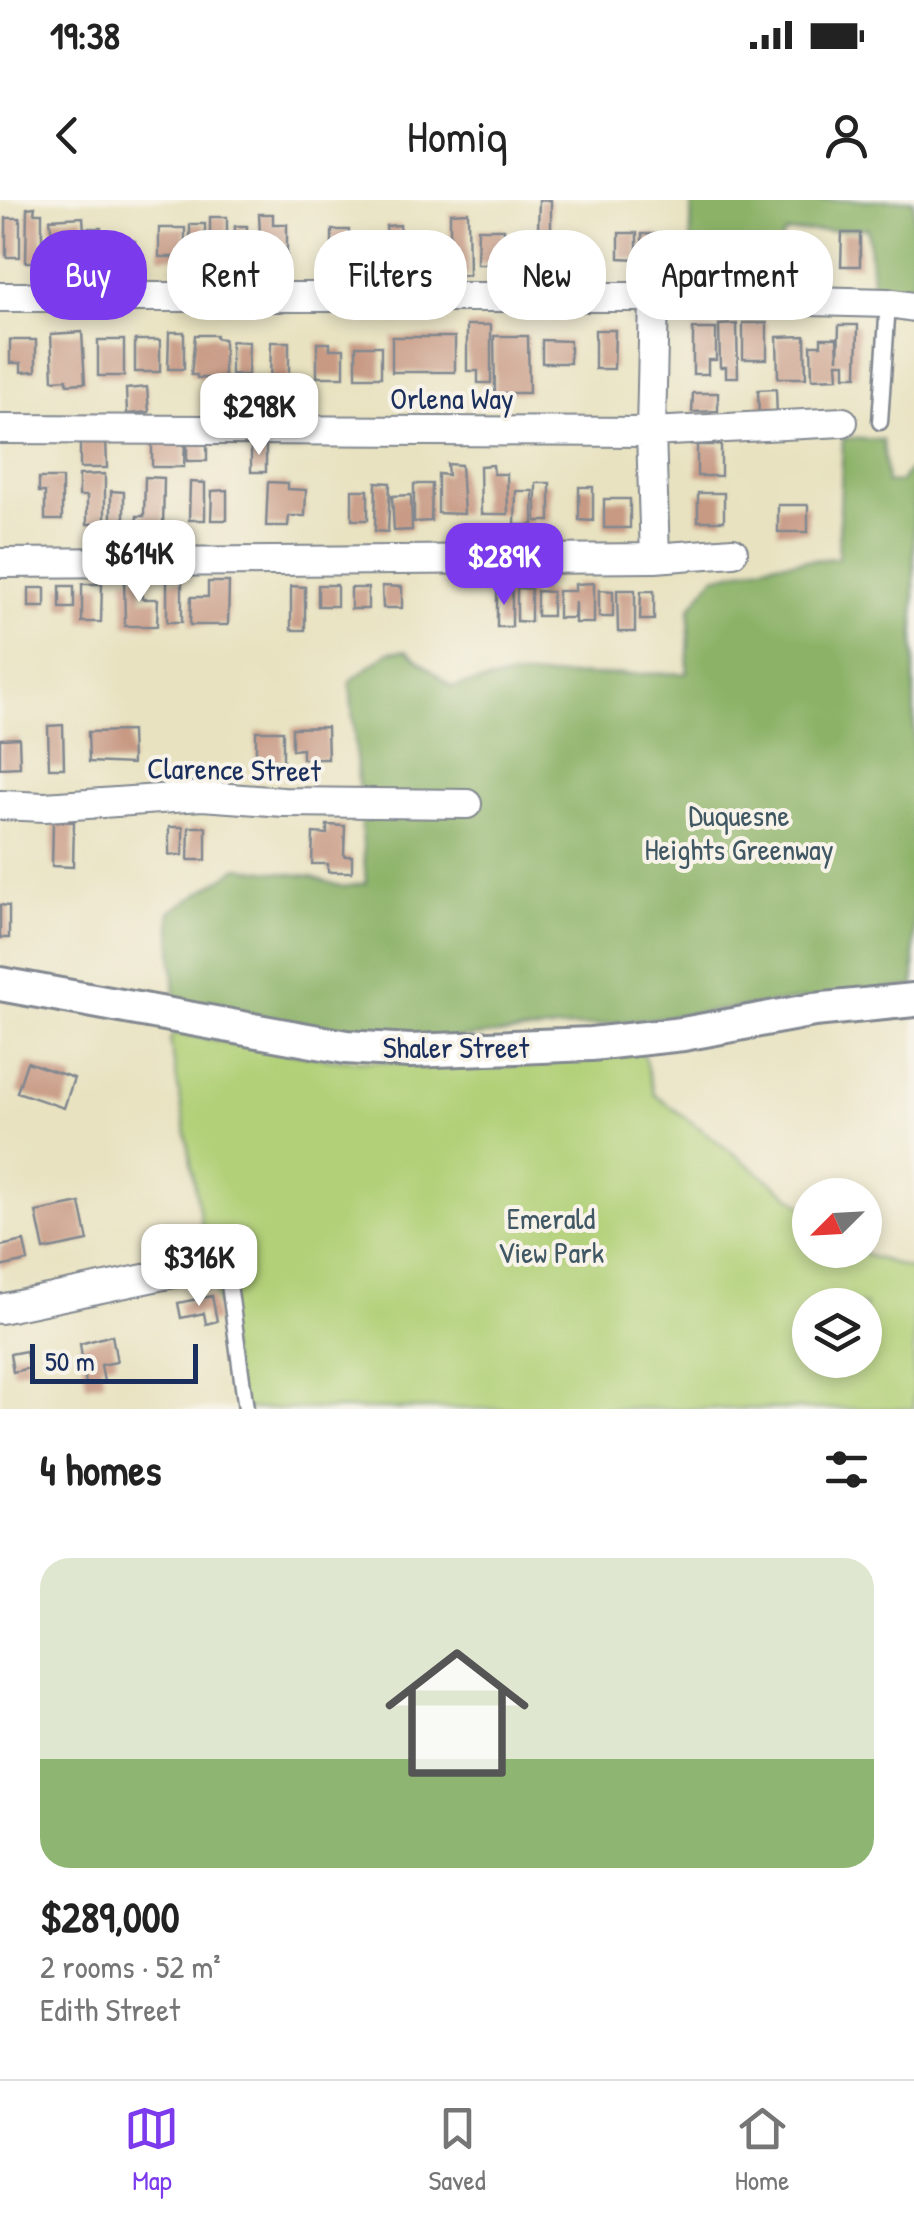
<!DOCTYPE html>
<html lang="en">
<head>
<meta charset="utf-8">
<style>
	:root { --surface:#fff; --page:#f6f6f6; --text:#222; --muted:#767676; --line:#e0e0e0; --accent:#7c3aed }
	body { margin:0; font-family:"Patrick Hand",sans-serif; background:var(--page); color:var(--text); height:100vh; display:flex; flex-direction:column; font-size:38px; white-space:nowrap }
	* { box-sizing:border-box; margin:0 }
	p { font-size:32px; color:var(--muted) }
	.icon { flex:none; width:55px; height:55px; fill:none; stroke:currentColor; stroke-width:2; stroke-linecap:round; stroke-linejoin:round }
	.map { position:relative; height:1209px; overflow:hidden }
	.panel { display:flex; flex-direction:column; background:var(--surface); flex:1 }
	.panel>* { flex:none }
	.top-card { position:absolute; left:30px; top:30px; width:855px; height:90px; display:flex; gap:20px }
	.needle { width:65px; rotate:246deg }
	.tools { position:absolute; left:792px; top:978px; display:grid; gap:20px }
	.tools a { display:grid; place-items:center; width:90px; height:90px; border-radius:50%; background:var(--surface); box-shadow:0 5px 15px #0003; font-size:50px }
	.scale { position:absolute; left:30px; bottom:25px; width:168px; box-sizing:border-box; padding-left:10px; border:5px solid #1b2f5e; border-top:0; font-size:28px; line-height:35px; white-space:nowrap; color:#1b2f5e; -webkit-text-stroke:8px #f7f3e8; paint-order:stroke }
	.price { position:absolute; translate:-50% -85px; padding:0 22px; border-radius:20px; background:#fff; color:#222; font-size:32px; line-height:65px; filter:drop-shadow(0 2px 5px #0008) }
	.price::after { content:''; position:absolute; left:50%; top:60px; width:30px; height:22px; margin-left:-15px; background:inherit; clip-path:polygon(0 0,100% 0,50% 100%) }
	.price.active { background:var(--accent); color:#fff }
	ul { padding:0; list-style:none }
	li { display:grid; align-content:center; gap:20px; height:530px; padding:0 40px }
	li span { display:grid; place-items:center; height:310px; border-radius:30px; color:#555 }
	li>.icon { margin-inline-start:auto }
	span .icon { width:180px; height:180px; fill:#fffc; stroke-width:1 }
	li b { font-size:42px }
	h2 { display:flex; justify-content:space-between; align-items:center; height:120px; padding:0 40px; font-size:42px }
	.tag { padding:0 35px; border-radius:40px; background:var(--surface); box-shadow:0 5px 15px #0003; font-size:35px; line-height:90px }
	.tag.active { background:var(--accent); color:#fff }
	.status { display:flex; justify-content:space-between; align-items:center; height:70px; padding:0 50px; background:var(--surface); direction:ltr }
	.status svg { height:28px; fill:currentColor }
	header { display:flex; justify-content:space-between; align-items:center; height:130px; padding:0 40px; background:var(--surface); font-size:45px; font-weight:600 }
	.tab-bar { display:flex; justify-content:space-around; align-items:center; height:140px; border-top:2px solid var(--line); background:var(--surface); font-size:28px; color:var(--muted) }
	.tab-bar a { display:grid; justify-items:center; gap:5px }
	.tab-bar .active { color:var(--accent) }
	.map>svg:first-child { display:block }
	.green { fill:#b1d077; stroke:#66806a; stroke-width:2.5; fill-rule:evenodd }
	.forest { fill:#8cb268; stroke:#547063; stroke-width:2.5 }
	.building { fill:#c89a84 }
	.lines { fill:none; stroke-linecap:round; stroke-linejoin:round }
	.service-casing { stroke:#82888f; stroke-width:19 }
	.minor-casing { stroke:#82888f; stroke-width:32 }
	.tertiary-casing { stroke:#82888f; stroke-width:38 }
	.service { stroke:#fff; stroke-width:14 }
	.minor { stroke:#fff; stroke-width:28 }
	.tertiary { stroke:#fff; stroke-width:32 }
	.labels { text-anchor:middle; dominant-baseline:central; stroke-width:8; stroke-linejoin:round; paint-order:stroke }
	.street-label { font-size:30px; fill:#1b2f5e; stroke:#f7f3e8 }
	.park-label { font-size:30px; fill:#405764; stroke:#f7f3e8 }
</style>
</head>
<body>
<div class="status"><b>19:38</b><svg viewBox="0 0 49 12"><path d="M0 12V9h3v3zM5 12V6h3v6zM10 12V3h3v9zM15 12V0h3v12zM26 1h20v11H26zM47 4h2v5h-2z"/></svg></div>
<header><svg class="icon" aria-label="back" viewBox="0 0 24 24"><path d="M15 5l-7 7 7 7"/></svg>Homiq<svg class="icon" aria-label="person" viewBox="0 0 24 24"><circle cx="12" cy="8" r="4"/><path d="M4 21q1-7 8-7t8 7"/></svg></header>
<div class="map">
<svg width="914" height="1209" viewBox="0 0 914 1209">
	<rect width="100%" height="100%" fill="#f7f3e8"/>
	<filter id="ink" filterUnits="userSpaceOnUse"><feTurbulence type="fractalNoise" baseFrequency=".01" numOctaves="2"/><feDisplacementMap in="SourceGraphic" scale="20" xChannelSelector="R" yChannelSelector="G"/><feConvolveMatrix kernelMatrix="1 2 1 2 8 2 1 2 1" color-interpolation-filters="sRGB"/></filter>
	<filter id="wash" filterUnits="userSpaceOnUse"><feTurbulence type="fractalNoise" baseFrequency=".0048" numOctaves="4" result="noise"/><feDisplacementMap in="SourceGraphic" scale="40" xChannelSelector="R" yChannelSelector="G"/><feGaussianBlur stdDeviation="2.25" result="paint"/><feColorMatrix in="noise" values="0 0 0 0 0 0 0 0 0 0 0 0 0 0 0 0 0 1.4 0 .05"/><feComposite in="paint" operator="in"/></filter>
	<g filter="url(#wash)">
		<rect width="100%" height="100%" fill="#e8e2c0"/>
		<path class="green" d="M 175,833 L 330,859 L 488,868 L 642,849 L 654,894 L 810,1011 L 810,1050 L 861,1050 L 869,1056 L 914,1070 L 914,1209 L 242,1209 L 207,1057 L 170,839 ZM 810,1105 L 865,1105 L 865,1160 L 810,1160 Z"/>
		<path class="forest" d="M 692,0 L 914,0 L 914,98 L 873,96 L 868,28 L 786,33 L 756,81 L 689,82 Z
			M 843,238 L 883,240 L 887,283 L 900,282 L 914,264 L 914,786 L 598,825 L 443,839 L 373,837 L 175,799 L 170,712 L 238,668 L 309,676 L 343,687 L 366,683 L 350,481 L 389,452 L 406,450 L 452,487 L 510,477 L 687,473 L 690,408 L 714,377 L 773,363 L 838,358 Z"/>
		<g id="blocks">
			<path class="building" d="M 539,0 L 551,0 L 551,63 L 537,62 Z
				M 35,7 L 34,13 L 42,13 L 42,62 L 26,62 L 27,8 Z
				M 468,12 L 469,75 L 450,76 L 450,13 Z
				M 259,14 L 273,14 L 273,24 L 287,24 L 287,58 L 261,58 Z
				M 83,17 L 84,31 L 79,31 L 79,60 L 55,61 L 50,19 Z
				M 210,17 L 227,17 L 227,64 L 210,64 Z
				M 6,18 L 20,18 L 20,57 L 6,57 Z
				M 190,24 L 205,24 L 205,60 L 190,60 Z
				M 400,25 L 403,60 L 374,62 L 372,40 L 387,38 L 386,26 Z
				M 235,26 L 247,26 L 247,66 L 234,66 Z
				M 85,28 L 101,28 L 100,60 L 85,60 Z
				M 159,28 L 185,28 L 185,57 L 159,57 Z
				M 478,29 L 504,29 L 504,64 L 477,64 Z
				M 332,30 L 349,30 L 349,60 L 332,60 Z
				M 558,33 L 575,33 L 575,62 L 558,62 Z
				M 619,33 L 637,33 L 637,59 L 619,58 Z
				M 842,33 L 860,33 L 860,66 L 841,66 Z
				M 642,34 L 658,34 L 657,61 L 642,61 Z
				M 115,40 L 135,41 L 135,57 L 114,57 Z
				M 743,123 L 767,123 L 767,159 L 743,159 Z
				M 737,124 L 738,177 L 726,177 L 726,167 L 720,167 L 719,125 Z
				M 467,125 L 491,125 L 491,183 L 478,183 L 478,171 L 467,171 Z
				M 839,125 L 858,125 L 857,176 L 845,176 L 845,163 L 837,163 L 838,178 L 812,179 L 811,145 L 821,145 L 821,138 L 837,138 L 838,159 Z
				M 693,129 L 716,129 L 716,160 L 708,160 L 708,174 L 693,174 Z
				M 595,130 L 615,130 L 614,169 L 595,169 Z
				M 82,132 L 85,183 L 67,184 L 67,179 L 53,180 L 51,134 Z
				M 169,132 L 184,132 L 184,169 L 168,169 Z
				M 195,135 L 216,135 L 216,138 L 224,139 L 224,178 L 197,178 L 197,175 L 191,175 Z
				M 494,136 L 528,136 L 529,193 L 495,193 Z
				M 805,136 L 806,178 L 778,178 L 777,137 Z
				M 392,137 L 455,137 L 455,172 L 392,172 Z
				M 10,140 L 36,140 L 36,171 L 21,172 L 21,163 L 10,163 Z
				M 98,140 L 124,140 L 124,176 L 98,176 Z
				M 135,140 L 160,140 L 160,172 L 135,172 Z
				M 542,140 L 570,141 L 570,163 L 542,163 Z
				M 231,141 L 249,142 L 248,175 L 231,175 Z
				M 271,142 L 289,142 L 289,186 L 270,186 Z
				M 317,143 L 330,143 L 330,149 L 344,149 L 344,177 L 317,177 Z
				M 356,146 L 381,146 L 381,177 L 356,177 Z
				M 147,187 L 149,212 L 127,214 L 126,189 Z
				M 776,189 L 777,218 L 759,219 L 758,190 Z
				M 693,193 L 718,193 L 718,211 L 692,212 Z
				M 80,236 L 106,236 L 107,268 L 80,268 Z
				M 152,240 L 185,240 L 184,267 L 152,267 Z
				M 187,240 L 207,240 L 207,261 L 187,261 Z
				M 251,244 L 266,244 L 266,272 L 251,272 Z
				M 697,245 L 721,245 L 721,276 L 697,276 Z
				M 447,264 L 461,265 L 464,314 L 438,313 L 438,274 L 448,275 Z
				M 493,265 L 494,274 L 507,274 L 508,314 L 481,314 L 480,266 Z
				M 105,274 L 105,324 L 87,324 L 87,296 L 79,296 L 79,275 Z
				M 145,277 L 164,278 L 163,329 L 136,328 L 137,316 L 144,316 Z
				M 39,278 L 62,278 L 62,320 L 45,320 L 45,292 L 39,292 Z
				M 190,282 L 205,283 L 205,320 L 189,320 Z
				M 268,282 L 288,283 L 288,289 L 306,290 L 305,316 L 289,316 L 288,326 L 266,326 Z
				M 376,282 L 390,283 L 388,332 L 375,331 Z
				M 536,283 L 550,283 L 550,321 L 536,321 Z
				M 414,284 L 432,284 L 431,321 L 414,322 Z
				M 579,287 L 593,287 L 593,321 L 579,320 Z
				M 227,290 L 227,320 L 211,320 L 212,291 Z
				M 352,290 L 368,290 L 368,320 L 352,320 Z
				M 111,291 L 124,292 L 124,323 L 111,323 Z
				M 516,291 L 533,291 L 533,325 L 515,325 Z
				M 698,293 L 724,293 L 724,321 L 698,321 Z
				M 411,295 L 412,330 L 394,331 L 392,296 Z
				M 604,299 L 630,299 L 630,328 L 604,328 Z
				M 778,305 L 808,305 L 808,332 L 778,332 Z
				M 124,377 L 142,377 L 142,399 L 158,399 L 157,426 L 125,426 Z
				M 167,381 L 182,381 L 182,422 L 167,422 Z
				M 208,382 L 229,382 L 228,425 L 190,425 L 191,397 L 208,397 Z
				M 594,383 L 594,423 L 575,423 L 575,402 L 574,418 L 558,418 L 558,391 L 575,391 L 575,384 Z
				M 82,384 L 102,384 L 101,422 L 82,422 Z
				M 318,385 L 337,385 L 337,406 L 318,406 Z
				M 60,386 L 74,386 L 74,408 L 60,408 Z
				M 291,386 L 305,387 L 305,430 L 291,430 Z
				M 382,386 L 402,387 L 402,408 L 383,408 Z
				M 29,388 L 45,388 L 45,407 L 29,407 Z
				M 351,388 L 368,388 L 368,409 L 351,409 Z
				M 517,388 L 531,389 L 531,422 L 517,421 Z
				M 497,390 L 512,390 L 512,427 L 497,427 Z
				M 599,390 L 613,391 L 613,417 L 599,417 Z
				M 617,390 L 635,390 L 635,432 L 618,432 Z
				M 537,391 L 552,392 L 552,416 L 537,416 Z
				M 641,391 L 654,391 L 654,420 L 640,420 Z
				M 63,525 L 64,568 L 49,568 L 48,526 Z
				M 327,527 L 328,559 L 302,559 L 302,549 L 292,550 L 292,528 Z
				M 131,531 L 132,564 L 89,562 L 88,532 Z
				M 256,531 L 283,531 L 283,561 L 256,562 Z
				M 19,538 L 20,567 L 0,568 L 0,539 Z
				M 53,621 L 74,622 L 73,667 L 52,666 Z
				M 327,625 L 345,626 L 344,656 L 352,656 L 352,672 L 328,672 L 328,664 L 312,664 L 313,633 L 327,634 Z
				M 169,627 L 183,627 L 183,655 L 169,655 Z
				M 189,627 L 206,627 L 206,660 L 188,660 Z
				M 0,705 L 9,706 L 9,738 L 0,738 Z
				M 27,862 L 74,878 L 64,908 L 17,892 Z
				M 80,1003 L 88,1041 L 44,1050 L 36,1012 Z
				M 24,1041 L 28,1061 L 0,1067 L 0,1046 Z
				M 212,1096 L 217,1121 L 206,1124 L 204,1113 L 181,1118 L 178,1103 Z
				M 112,1135 L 117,1162 L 101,1165 L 104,1182 L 86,1185 L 80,1144 Z
				M 26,1151 L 29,1168 L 13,1172 L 10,1154 Z"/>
		</g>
	</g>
	<g filter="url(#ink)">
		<use href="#blocks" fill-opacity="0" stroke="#82888f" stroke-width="2.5"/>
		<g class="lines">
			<defs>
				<path id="service" d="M 880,222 L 888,103
					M 226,1062 L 246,1209"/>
				<path id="minor" d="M 0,97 L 654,97 L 888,103 L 914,107
					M 654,97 L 651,232 L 655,358
					M 0,229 L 651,232 L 843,222
					M 0,363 L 655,358 L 733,352
					M 0,605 L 45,607 L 202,596 L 283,602 L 467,604
					M 0,1109 L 226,1062"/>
				<path id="tertiary" d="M 0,784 L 346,847 L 410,851 L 591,844 L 683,834 L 814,810 L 914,800"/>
			</defs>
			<use href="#service" class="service-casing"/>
			<use href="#minor" class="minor-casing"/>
			<use href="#tertiary" class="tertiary-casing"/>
			<use href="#service" class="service"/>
			<use href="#minor" class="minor"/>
			<use href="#tertiary" class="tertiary"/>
		</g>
	</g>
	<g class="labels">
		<g class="street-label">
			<text x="452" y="198">Orlena Way</text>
			<text transform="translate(234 569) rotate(1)">Clarence Street</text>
			<text x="456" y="847">Shaler Street</text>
		</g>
		<g class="park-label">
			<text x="739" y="615">Duquesne<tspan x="739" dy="34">Heights Greenway</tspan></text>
			<text x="551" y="1018">Emerald<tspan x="551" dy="34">View Park</tspan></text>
		</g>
	</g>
</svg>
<div class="tools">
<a><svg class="needle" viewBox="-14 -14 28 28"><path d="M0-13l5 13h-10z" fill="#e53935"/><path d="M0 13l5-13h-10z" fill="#767676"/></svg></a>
<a><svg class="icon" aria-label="layers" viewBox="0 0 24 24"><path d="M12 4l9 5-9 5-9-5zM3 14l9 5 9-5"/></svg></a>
</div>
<div class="scale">50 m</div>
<b class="price" style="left:259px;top:258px">$298K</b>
<b class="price" style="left:139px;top:405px">$614K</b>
<b class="price active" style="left:504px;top:408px">$289K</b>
<b class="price" style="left:199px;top:1109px">$316K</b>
<div class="top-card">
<a class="tag active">Buy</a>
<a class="tag">Rent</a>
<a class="tag">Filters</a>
<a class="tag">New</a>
<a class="tag">Apartment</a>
</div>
</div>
<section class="panel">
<h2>4 homes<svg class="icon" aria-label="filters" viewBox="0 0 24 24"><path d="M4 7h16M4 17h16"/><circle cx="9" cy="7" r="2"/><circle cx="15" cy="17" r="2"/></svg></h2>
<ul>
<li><span style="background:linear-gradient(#dfe7d0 65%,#8fb573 0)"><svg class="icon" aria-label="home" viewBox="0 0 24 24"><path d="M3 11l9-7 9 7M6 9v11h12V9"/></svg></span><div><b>$289,000</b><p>2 rooms · 52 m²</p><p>Edith Street</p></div></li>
</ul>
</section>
<nav class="tab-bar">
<a class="active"><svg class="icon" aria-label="map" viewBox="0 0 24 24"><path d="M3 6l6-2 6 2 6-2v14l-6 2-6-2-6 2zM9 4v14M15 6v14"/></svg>Map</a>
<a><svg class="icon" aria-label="saved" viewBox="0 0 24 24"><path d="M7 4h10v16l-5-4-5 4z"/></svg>Saved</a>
<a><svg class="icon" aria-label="home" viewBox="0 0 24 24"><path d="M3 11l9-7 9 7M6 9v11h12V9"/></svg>Home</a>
</nav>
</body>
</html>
